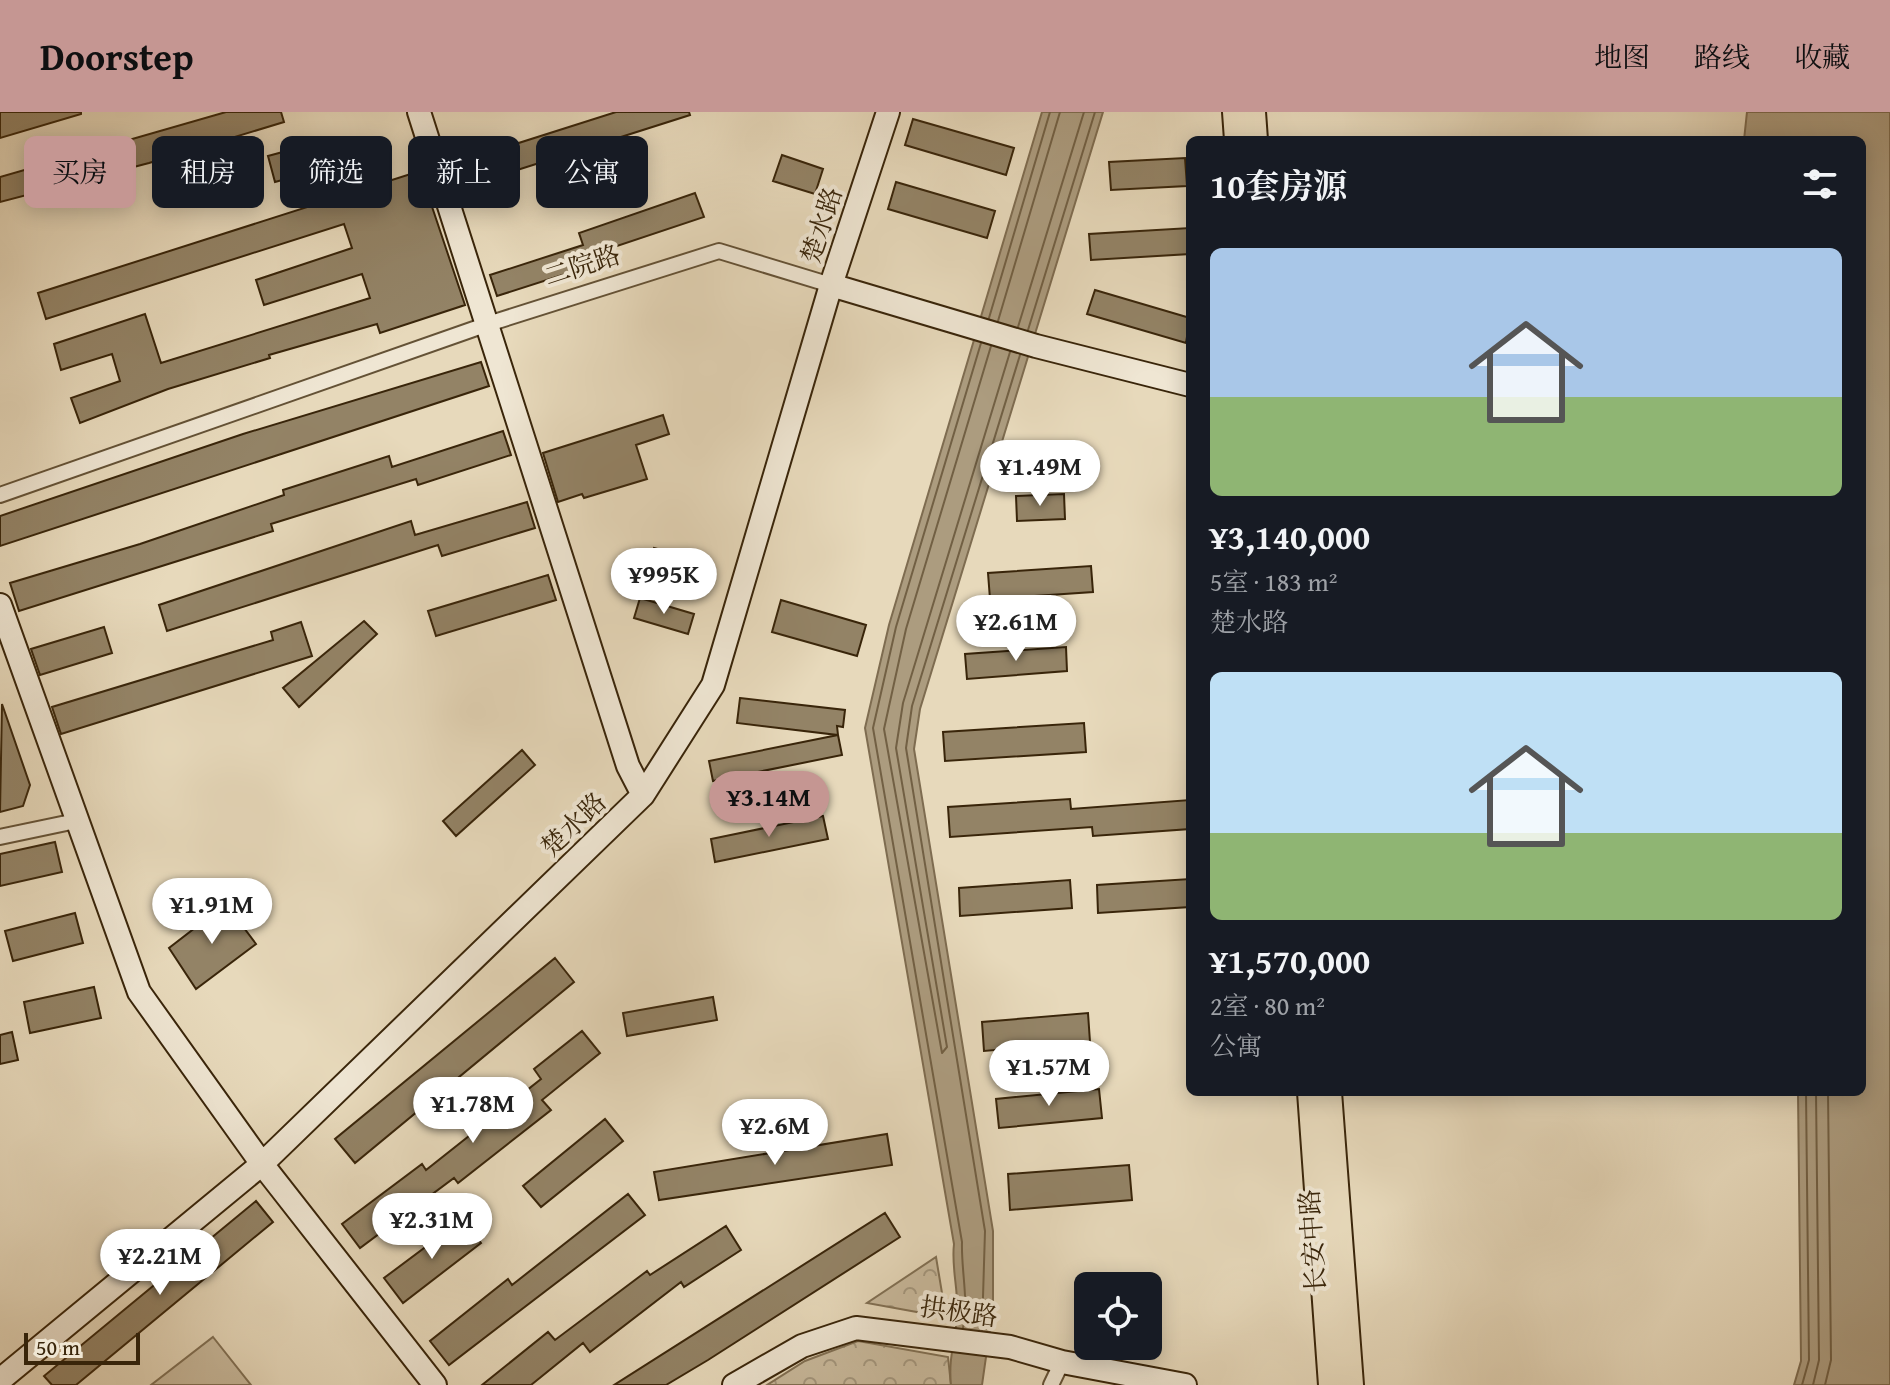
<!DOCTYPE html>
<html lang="zh">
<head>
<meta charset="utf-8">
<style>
	:root { --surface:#171b24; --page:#20242c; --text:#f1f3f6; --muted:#9ea1a6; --accent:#c59692 }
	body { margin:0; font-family:"Gentium Book Plus","Noto Serif SC",serif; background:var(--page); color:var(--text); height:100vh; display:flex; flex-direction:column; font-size:30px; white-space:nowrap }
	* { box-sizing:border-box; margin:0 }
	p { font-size:26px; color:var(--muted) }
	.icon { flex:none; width:44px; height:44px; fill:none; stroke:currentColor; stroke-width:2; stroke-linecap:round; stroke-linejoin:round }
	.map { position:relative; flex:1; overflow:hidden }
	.drawer { position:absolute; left:1186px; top:24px; width:680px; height:960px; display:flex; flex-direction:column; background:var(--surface); border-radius:12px; box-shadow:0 4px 20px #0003 }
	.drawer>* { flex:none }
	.top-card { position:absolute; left:24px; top:24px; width:760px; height:72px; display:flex; gap:16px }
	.fabs { position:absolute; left:1074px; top:1160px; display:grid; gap:16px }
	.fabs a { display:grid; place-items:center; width:88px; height:88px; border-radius:12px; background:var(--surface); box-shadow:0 4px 20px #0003; font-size:40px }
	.scale { position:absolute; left:24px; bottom:20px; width:116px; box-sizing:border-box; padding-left:8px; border:4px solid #39250a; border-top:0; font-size:22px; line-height:28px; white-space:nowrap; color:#39250a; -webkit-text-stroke:6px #efe6d3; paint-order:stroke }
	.price { position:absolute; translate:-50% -68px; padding:0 18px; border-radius:28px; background:#fff; color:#222; font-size:26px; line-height:52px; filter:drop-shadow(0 2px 4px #0008) }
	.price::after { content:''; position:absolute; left:50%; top:48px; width:24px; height:18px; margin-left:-12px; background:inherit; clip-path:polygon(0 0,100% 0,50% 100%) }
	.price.current { background:var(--accent); color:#111 }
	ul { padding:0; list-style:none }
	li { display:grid; align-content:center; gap:16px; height:424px; padding:0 24px }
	li span { display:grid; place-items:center; height:248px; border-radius:12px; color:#555 }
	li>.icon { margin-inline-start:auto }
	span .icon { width:144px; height:144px; fill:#fffc; stroke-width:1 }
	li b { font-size:34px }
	h2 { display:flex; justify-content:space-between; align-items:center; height:96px; padding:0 24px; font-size:34px }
	.pill { padding:0 28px; border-radius:12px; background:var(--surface); box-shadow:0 4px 20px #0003; font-size:28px; line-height:72px }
	.pill.current { background:var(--accent); color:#111 }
	header { display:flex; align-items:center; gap:48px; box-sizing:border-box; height:112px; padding:0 40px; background:var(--accent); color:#111 }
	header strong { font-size:38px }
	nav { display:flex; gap:44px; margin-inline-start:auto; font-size:28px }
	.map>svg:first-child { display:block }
	.green { fill:#c9ba9d; stroke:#817054; stroke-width:2 }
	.park { fill:url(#park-crowns); stroke:#817054; stroke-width:2 }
	.water { fill:#ac9c7f; stroke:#7e6c50; stroke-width:2 }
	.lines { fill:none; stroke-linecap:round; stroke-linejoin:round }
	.shore { stroke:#726044; stroke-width:2 }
	.building { fill:#938366; stroke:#39250a; stroke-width:2 }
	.street-casing { stroke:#645236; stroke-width:18 }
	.secondary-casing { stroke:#39250a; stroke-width:26 }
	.primary-casing { stroke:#39250a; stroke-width:28 }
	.street { stroke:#efe6d3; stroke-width:14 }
	.secondary { stroke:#efe6d3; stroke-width:22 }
	.primary { stroke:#e7d9bb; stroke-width:24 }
	.labels { text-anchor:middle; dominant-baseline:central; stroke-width:8; stroke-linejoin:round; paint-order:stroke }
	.street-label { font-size:26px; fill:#39250a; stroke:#efe6d3 }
</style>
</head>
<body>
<header>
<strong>Doorstep</strong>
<nav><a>地图</a><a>路线</a><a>收藏</a></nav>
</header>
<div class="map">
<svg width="1890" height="1273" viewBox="0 0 1890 1273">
	<defs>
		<pattern id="park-crowns" width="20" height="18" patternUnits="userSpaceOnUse" patternTransform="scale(2)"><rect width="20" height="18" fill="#c9ba9d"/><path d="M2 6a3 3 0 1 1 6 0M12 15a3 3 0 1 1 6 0" fill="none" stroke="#a4977e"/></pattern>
	</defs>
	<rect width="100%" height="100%" fill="#e7d9bb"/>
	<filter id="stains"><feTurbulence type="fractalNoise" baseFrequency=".0025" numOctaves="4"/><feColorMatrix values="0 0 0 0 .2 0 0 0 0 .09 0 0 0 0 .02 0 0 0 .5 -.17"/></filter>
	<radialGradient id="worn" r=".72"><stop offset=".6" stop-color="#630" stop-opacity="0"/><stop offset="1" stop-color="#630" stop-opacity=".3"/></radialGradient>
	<path class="green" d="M 213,1225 L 251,1273 L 151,1273 Z"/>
	<path class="park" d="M 936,1145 L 943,1187 L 939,1204 L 867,1191 Z
		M 858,1229 L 948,1245 L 951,1273 L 767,1273 L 805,1249 Z"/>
	<path class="water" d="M 1042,0 L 1103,0 L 920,597 L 914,637 L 993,1119 L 993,1196 L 982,1273 L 951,1273 C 948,1244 956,1229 957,1203 C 959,1179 951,1156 954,1132 L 865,616 L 889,513 Z
		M 1747,0 L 1890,0 L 1890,1273 L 1794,1273 L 1801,1249 L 1798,980 L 1862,980 L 1862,28 L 1744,28 Z"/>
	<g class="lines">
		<path class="shore" d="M 989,206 L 1050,0
			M 998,209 L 1060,0
			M 1018,215 L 1084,0
			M 1028,218 L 1095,0
			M 991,234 L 906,517 L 884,617 L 942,941 L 947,935 L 896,636 L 903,591 L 1010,240
			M 963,1216 C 969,1189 961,1158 962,1130 L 873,616 L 896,515 L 981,231
			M 982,1218 L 985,1119 L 906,636 L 912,594 L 1020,243
			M 1802,1273 L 1809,1248 L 1806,980
			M 1813,1273 L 1819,1248 L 1816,980
			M 1825,1273 L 1831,1248 L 1828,980"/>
	</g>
	<path class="building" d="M 0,0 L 81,0 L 81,2 L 0,26 Z
		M 226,0 L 281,0 L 284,10 L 149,51 L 0,90 L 0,65 Z
		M 616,0 L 689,0 L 690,3 L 511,60 L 503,36 Z
		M 913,7 L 1014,36 L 1006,63 L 905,33 Z
		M 301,35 L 308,61 L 275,70 L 268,44 Z
		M 782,43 L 823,57 L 815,82 L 773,69 Z
		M 1185,46 L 1187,74 L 1111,78 L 1109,50 Z
		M 228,59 L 235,86 L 207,94 L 199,67 Z
		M 420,59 L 465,193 L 380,221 L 377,212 L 269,243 L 270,246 L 168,277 L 80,311 L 71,286 L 120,269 L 112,242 L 61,258 L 54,232 L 145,202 L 161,251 L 370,186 L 362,162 L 264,193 L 256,168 L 352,136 L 344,112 L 46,207 L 38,181 Z
		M 896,70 L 995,99 L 987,126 L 888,97 Z
		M 695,81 L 704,105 L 575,148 L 578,158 L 497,184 L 490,163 L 583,133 L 579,121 Z
		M 1190,116 L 1190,142 L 1091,148 L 1089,122 Z
		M 1095,178 L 1190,206 L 1186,231 L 1087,202 Z
		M 481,250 L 489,274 L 0,434 L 0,404 L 243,322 Z
		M 663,303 L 669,322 L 636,333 L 647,367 L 584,386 L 582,382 L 558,390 L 543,341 Z
		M 503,319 L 511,343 L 418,373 L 416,367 L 271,412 L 273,419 L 19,499 L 10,471 L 140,432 L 284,383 L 283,378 L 389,344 L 392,355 Z
		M 1064,382 L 1065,407 L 1017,409 L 1016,384 Z
		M 527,390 L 535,416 L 442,444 L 438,433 L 167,519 L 159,493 L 411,409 L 415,423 Z
		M 654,436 L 705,450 L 698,474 L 647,460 Z
		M 1091,454 L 1093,480 L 990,487 L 988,461 Z
		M 548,463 L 556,488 L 436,524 L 428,499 Z
		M 640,486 L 694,502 L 688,522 L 634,506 Z
		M 781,488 L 866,513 L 857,544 L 772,520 Z
		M 364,509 L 377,522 L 299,595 L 283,576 Z
		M 301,510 L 312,544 L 61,622 L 52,595 L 273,528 L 271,520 Z
		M 104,515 L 112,541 L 40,563 L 31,537 Z
		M 1066,535 L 1067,559 L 967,567 L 965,542 Z
		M 740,586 L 845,598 L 843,615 L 837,614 L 838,623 L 737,611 Z
		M 2,592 L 30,673 L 23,694 L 0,700 Z
		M 1084,611 L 1086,640 L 945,649 L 943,620 Z
		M 838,623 L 842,643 L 713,669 L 709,649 Z
		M 522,638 L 535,653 L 456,724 L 443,709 Z
		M 1070,687 L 1071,697 L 1190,688 L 1190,717 L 1093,724 L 1092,715 L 950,725 L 948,695 Z
		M 823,704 L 828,727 L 715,750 L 711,727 Z
		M 55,730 L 62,760 L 0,774 L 0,742 Z
		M 1190,767 L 1190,795 L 1098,801 L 1097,773 Z
		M 1070,768 L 1072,796 L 960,804 L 959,776 Z
		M 226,792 L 256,832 L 196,877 L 169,836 Z
		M 75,801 L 83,831 L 13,849 L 5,819 Z
		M 555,846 L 574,870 L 355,1051 L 335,1027 Z
		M 94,875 L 101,906 L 30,921 L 24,890 Z
		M 713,885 L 717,908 L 627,924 L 623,901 Z
		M 1088,901 L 1090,930 L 984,939 L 982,910 Z
		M 582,919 L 600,941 L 542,988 L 551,998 L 458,1071 L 454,1066 L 360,1136 L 342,1112 L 422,1052 L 426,1058 L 541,967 L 534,957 Z
		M 12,920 L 18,948 L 0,952 L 0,923 Z
		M 1099,977 L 1102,1006 L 999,1016 L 996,987 Z
		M 605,1007 L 623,1029 L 541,1095 L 523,1074 Z
		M 887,1022 L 892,1053 L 659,1088 L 654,1060 Z
		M 1129,1053 L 1132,1088 L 1010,1098 L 1008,1062 Z
		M 628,1082 L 645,1103 L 449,1253 L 430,1229 L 508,1167 L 512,1173 Z
		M 256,1089 L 273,1110 L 76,1273 L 52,1273 L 44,1264 Z
		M 885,1101 L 900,1125 L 708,1248 L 666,1273 L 614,1273 Z
		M 463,1107 L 481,1131 L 403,1191 L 384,1166 Z
		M 726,1114 L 741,1138 L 684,1175 L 681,1170 L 590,1240 L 583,1231 L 531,1273 L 482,1273 L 548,1220 L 555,1228 L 647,1159 L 650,1163 Z"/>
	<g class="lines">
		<defs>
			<path id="street" d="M 0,383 L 488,212 L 719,139 L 831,173
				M 0,725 L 76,709
				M 1051,1273 L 1062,1250"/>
			<path id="secondary" d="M 419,0 L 628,654 L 643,683
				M 831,173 L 1036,234 L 1190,273
				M 0,493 L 139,880 L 262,1052 L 435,1273
				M 0,1268 L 262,1052 L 643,683 L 713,573 L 831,173 L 888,0
				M 734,1273 L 802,1234 L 856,1216 L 1010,1235 L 1062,1250 L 1185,1273"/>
			<path id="primary" d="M 1235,0 L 1237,28
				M 1253,0 L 1255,28
				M 1310,980 L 1331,1273
				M 1329,980 L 1351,1273"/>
		</defs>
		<use href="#street" class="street-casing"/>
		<use href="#secondary" class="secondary-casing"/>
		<use href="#primary" class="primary-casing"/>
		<use href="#street" class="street"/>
		<use href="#secondary" class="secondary"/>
		<use href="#primary" class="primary"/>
	</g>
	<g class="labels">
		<g class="street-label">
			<text transform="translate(821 113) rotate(-72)">楚水路</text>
			<text transform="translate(582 153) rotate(-18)">二院路</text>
			<text transform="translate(573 712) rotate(-44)">楚水路</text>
			<text transform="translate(1312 1129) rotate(-94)">长安中路</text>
			<text transform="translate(959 1199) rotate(8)">拱极路</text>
		</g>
	</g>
	<rect width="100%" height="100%" filter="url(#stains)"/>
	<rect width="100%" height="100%" fill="url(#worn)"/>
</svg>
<div class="fabs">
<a><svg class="icon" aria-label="locate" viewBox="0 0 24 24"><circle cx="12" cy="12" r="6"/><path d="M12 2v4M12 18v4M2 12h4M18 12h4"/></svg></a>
</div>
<div class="scale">50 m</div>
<b class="price" style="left:1040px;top:396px">¥1.49M</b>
<b class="price" style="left:664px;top:504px">¥995K</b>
<b class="price" style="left:1016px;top:551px">¥2.61M</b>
<b class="price current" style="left:769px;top:727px">¥3.14M</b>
<b class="price" style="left:212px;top:834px">¥1.91M</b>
<b class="price" style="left:1049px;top:996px">¥1.57M</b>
<b class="price" style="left:473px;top:1033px">¥1.78M</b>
<b class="price" style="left:775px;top:1055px">¥2.6M</b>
<b class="price" style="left:432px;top:1149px">¥2.31M</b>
<b class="price" style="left:160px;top:1185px">¥2.21M</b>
<div class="top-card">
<a class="pill current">买房</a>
<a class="pill">租房</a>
<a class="pill">筛选</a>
<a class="pill">新上</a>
<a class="pill">公寓</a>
</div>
<section class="drawer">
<h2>10套房源<svg class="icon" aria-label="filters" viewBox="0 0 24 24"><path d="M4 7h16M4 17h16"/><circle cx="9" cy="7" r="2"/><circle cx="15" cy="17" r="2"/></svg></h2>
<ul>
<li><span style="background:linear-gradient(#a9c7e8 60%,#8fb573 0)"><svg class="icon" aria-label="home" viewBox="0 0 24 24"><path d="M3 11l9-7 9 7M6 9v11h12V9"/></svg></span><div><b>¥3,140,000</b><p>5室 · 183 m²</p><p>楚水路</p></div></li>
<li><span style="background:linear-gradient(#bfe0f5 65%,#8fb573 0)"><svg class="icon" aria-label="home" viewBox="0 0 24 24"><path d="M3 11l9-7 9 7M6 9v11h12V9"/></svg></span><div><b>¥1,570,000</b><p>2室 · 80 m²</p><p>公寓</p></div></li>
</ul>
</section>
</div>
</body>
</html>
